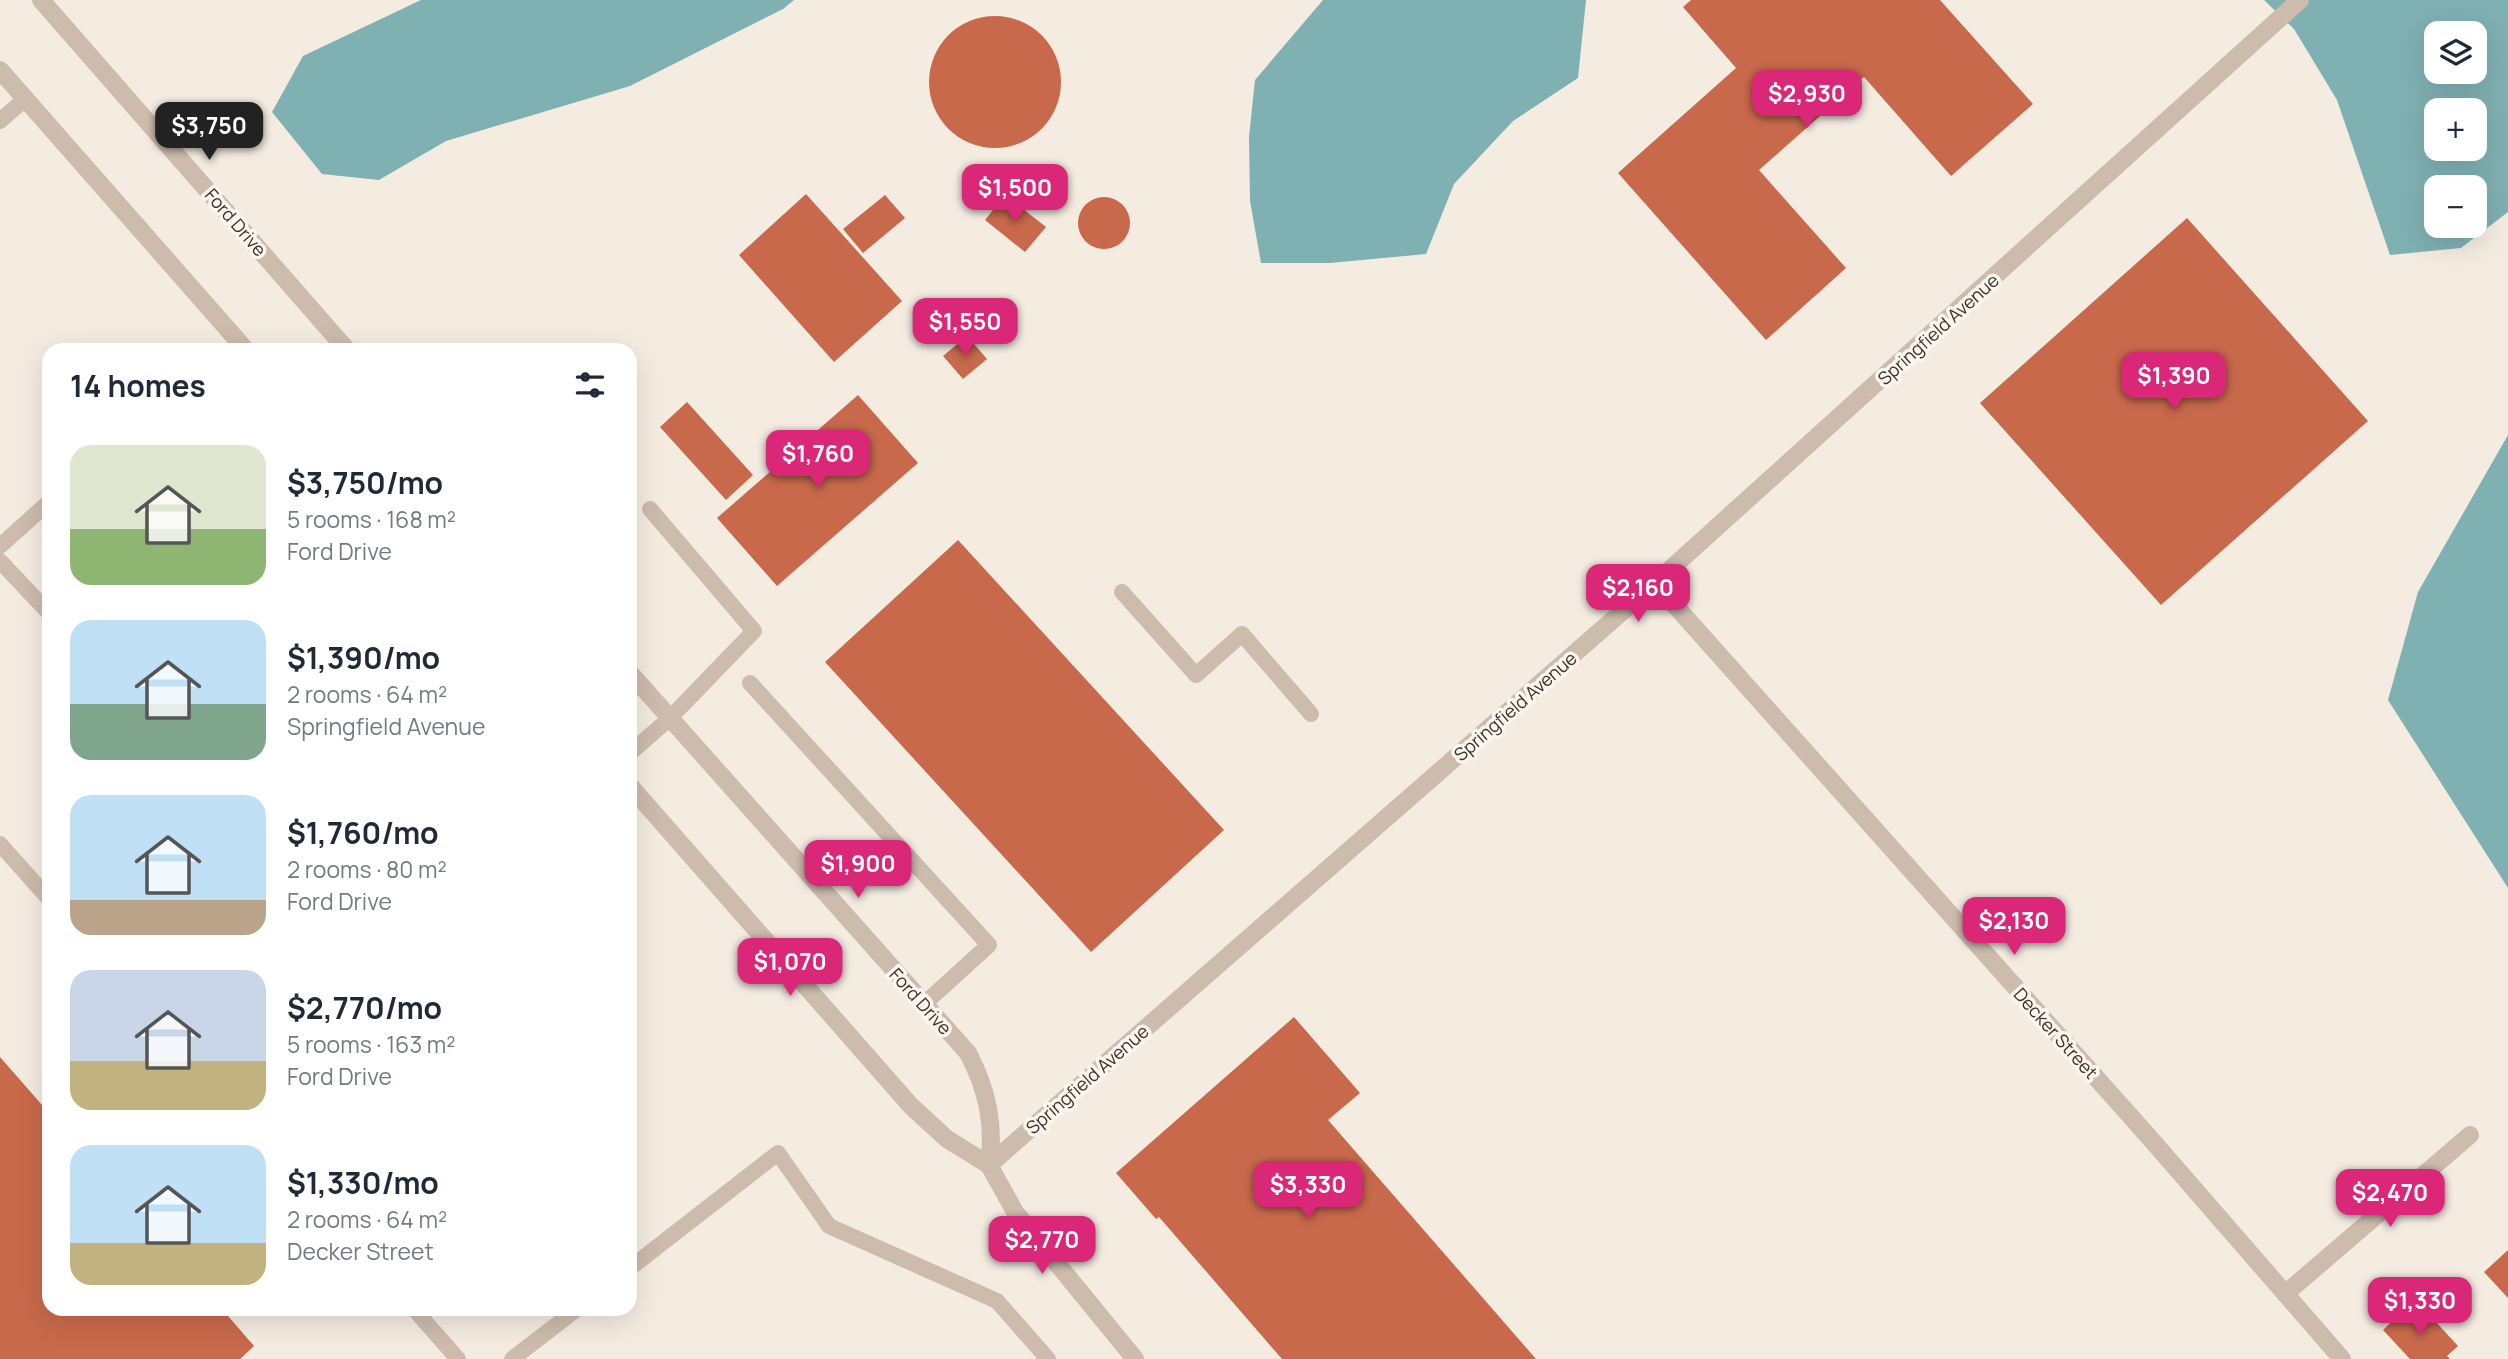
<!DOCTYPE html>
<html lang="en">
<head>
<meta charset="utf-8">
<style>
	:root { --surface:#fff; --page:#f6f6f7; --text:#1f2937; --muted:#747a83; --accent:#db2777 }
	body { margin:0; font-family:Manrope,sans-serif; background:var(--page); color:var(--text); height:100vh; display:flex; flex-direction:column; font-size:26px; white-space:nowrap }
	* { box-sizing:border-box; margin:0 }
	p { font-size:23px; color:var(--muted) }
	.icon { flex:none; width:38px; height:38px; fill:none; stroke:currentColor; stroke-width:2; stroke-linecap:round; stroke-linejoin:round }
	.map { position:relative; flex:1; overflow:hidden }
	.sheet { position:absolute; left:42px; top:343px; width:595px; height:973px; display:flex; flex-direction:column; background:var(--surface); border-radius:21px; box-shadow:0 7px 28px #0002 }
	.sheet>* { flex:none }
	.tools { position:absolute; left:2424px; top:21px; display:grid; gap:14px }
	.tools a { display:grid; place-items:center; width:63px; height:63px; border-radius:14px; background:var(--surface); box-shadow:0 7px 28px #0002; font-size:35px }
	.price { position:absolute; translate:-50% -60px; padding:0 16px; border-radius:14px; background:var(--accent); color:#fff; font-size:23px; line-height:46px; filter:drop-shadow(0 2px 4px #0008) }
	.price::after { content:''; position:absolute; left:50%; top:42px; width:21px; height:16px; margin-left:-10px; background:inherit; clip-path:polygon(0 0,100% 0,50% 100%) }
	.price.selected { background:#222; color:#fff }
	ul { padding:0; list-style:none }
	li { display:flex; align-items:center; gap:21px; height:175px; padding:0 28px }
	li span { display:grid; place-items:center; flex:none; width:196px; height:140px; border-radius:21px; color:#555 }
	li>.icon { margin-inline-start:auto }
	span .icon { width:84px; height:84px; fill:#fffc; stroke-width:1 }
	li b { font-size:30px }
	h2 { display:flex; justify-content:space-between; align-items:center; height:84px; padding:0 28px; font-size:30px }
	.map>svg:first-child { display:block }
	.water { fill:#7fb0b2; fill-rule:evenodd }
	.building { fill:#c8694b }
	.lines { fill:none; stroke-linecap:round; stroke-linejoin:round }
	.lane { stroke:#cdbbac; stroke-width:16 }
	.street { stroke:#cdbbac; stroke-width:18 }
	.labels { text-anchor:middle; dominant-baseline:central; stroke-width:7; stroke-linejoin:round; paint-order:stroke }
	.street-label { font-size:18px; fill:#3b302b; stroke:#fbf5ee }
</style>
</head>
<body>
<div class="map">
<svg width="2508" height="1359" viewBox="0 0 2508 1359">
	<rect width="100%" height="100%" fill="#f4ebe1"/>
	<path class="water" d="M 421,0 L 794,0 L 783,9 L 630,86 L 446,141 L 379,180 L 322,174 L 272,112 L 303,56 Z
		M 1323,0 L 1586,0 L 1578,78 L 1513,121 L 1454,184 L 1426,254 L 1330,263 L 1261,263 L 1250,201 L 1249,137 L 1255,80 Z
		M 2264,0 L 2508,0 L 2508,212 L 2461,248 L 2390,255 L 2337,100 L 2294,29 ZM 2436,33 L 2474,33 L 2474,72 L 2436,72 ZM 2436,110 L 2474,110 L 2474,149 L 2436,149 ZM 2436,187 L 2474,187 L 2474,226 L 2436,226 Z
		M 2508,435 L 2508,888 L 2388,700 L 2418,592 Z"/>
	<path class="building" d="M 1691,0 L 1940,0 L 2033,104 L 1951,176 L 1864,77 L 1759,170 L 1846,268 L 1766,340 L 1618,173 L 1736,68 L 1683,7 Z
		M929 82a66 66 0 1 1 132 0a66 66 0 1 1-132 0Z
		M 806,194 L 902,301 L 834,362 L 739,255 Z
		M 885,195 L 905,218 L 863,253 L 843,229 Z
		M 1005,195 L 1046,227 L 1025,252 L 985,220 Z
		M1078 223a26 26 0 1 1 52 0a26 26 0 1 1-52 0Z
		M 2187,218 L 2368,421 L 2161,605 L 1980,403 Z
		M 967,336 L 987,359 L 963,379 L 943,356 Z
		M 858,395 L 918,463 L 777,586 L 717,518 Z
		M 687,402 L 753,475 L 726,500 L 660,427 Z
		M 958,540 L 1224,830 L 1091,952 L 825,662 Z
		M 1294,1017 L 1360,1093 L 1328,1120 L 1536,1359 L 1282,1359 L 1159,1217 L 1156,1219 L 1116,1173 Z
		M 0,1057 L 49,1113 L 49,1309 L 222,1309 L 254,1346 L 240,1359 L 0,1359 Z
		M 2508,1250 L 2508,1298 L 2484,1272 Z
		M 2424,1309 L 2458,1346 L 2447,1356 L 2450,1359 L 2410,1359 L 2383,1330 L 2404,1310 L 2413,1319 Z"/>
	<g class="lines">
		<path class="lane" d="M 0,121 L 25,99
			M 0,546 L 49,502
			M 0,561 L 49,613
			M 1122,592 L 1196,675 L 1242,634 L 1311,714
			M 750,683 L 989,945 L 924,1004
			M 630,753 L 670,718 L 754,631 L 650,509
			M 0,844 L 49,899
			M 630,1268 L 778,1153 L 829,1226 L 997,1301 L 1048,1359
			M 414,1309 L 458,1359
			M 512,1359 L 577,1309"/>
		<path class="street" d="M 41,0 L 347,350
			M 0,70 L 246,350
			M 1655,583 L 2149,1137 L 2342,1359
			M 630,673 L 968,1053 C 987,1089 995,1124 989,1165
			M 630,786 L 911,1106 L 947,1139 L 989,1165 L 1015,1212 L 1135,1359
			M 989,1165 L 1655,583 L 2300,0
			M 2285,1294 L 2470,1135"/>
	</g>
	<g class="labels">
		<g class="street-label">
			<text transform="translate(236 222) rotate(49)">Ford Drive</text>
			<text transform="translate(1938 329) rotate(-42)">Springfield Avenue</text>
			<text transform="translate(1515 706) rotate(-41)">Springfield Avenue</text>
			<text transform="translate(921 1001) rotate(48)">Ford Drive</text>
			<text transform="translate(2056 1033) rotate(48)">Decker Street</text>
			<text transform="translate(1087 1079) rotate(-41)">Springfield Avenue</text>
		</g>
	</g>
</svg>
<div class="tools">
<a><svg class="icon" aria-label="layers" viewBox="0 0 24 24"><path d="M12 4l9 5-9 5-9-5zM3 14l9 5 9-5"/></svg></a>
<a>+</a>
<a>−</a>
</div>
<b class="price" style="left:1807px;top:130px">$2,930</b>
<b class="price selected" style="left:209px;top:162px">$3,750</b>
<b class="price" style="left:1015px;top:224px">$1,500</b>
<b class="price" style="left:965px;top:358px">$1,550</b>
<b class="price" style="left:2174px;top:412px">$1,390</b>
<b class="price" style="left:818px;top:490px">$1,760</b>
<b class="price" style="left:1638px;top:624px">$2,160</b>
<b class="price" style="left:858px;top:900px">$1,900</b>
<b class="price" style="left:2014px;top:957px">$2,130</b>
<b class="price" style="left:790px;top:998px">$1,070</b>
<b class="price" style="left:1308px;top:1221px">$3,330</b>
<b class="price" style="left:2390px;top:1229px">$2,470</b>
<b class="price" style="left:1042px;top:1276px">$2,770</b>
<b class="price" style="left:2420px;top:1337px">$1,330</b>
<section class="sheet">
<h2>14 homes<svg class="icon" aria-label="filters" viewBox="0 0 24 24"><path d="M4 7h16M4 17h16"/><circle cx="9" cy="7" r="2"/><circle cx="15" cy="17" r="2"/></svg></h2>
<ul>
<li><span style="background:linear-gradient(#dfe7d0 60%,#8fb573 0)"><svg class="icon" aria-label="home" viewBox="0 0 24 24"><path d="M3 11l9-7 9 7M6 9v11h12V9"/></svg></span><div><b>$3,750/mo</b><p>5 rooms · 168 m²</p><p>Ford Drive</p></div></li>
<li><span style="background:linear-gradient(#bfe0f5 60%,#7fa58c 0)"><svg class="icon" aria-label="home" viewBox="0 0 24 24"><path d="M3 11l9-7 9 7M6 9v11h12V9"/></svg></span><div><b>$1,390/mo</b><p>2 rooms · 64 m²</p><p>Springfield Avenue</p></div></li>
<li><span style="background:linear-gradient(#bfe0f5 75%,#b9a48a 0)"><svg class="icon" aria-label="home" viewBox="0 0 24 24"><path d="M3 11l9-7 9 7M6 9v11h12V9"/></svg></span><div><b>$1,760/mo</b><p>2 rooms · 80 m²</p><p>Ford Drive</p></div></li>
<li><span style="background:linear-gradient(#c9d6e8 65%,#c2b280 0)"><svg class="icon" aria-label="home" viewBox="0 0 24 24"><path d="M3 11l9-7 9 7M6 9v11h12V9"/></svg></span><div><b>$2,770/mo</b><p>5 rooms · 163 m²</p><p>Ford Drive</p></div></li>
<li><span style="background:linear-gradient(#bfe0f5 70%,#c2b280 0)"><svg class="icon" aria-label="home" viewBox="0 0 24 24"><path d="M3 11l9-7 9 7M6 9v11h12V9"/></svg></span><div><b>$1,330/mo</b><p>2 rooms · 64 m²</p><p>Decker Street</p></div></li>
</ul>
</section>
</div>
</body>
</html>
